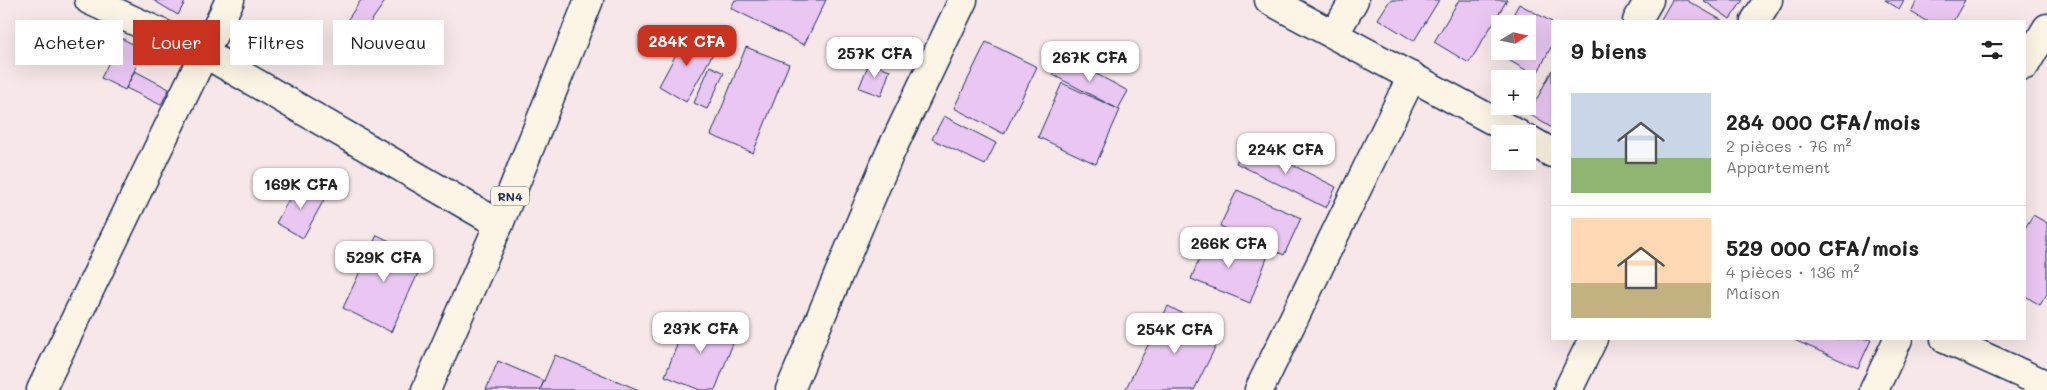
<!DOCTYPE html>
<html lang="fr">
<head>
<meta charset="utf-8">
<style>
	:root { --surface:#fff; --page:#f2f2f2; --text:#222; --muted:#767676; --line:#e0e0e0; --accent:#c8321e }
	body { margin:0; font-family:Mali,sans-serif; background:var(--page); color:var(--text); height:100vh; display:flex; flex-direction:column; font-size:19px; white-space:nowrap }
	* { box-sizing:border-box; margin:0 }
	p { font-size:16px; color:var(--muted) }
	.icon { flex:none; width:28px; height:28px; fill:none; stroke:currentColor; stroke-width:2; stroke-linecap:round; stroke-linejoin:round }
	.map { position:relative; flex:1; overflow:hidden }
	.sheet { position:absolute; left:1551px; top:20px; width:475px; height:320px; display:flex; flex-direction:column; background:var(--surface); border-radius:0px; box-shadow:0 5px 20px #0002 }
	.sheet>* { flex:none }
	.hud { position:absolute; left:15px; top:20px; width:475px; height:45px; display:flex; gap:10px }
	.needle { width:32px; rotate:80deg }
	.controls { position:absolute; left:1491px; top:15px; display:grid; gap:10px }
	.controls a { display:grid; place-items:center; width:45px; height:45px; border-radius:0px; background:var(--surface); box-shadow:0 5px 20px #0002; font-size:25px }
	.price { position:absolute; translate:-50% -42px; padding:0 11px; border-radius:10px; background:#fff; color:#222; font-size:16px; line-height:32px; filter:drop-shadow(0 1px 2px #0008) }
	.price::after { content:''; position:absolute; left:50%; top:30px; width:15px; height:11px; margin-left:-8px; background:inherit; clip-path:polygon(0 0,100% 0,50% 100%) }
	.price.active { background:var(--accent); color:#fff }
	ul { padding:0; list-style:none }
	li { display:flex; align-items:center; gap:15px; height:125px; padding:0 20px }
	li+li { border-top:1px solid var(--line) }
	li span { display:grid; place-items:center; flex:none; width:140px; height:100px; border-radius:0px; color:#555 }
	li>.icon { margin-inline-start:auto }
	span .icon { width:60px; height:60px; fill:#fffc; stroke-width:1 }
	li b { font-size:21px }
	h2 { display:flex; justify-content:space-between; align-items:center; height:60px; padding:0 20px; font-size:21px }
	.pill { padding:0 18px; border-radius:0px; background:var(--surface); box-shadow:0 5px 20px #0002; font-size:18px; line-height:45px }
	.pill.active { background:var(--accent); color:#fff }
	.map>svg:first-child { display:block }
	.building { fill:#eac7f3; stroke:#1b2f5e }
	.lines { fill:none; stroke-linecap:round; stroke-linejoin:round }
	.street-casing { stroke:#1b2f5e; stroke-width:31 }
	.highway-casing { stroke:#1b2f5e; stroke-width:31 }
	.street { stroke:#fcf5e5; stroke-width:28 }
	.highway { stroke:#fcf5e5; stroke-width:28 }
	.labels { text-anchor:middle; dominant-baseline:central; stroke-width:4.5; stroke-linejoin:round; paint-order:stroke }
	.shield { fill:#fcf5e5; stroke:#5e6a86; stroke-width:1 }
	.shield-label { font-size:12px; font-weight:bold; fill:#1b2f5e }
</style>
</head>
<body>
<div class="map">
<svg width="2047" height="390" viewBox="0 0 2047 390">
	<rect width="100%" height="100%" fill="#f7e7e9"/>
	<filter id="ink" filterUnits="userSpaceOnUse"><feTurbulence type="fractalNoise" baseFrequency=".02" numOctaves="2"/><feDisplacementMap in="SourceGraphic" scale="10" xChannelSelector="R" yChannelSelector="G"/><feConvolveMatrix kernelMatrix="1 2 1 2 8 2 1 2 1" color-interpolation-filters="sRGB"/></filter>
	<g filter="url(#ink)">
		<path class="building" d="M 153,0 L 186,0 L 178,15 Z
			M 361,0 L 386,0 L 363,33 L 346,22 Z
			M 735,0 L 826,0 L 804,45 L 731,8 Z
			M 1390,0 L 1439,0 L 1414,41 L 1378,19 Z
			M 1459,0 L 1507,0 L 1469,63 L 1434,42 Z
			M 1672,0 L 1686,0 L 1723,21 L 1660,21 Z
			M 1703,0 L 1743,0 L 1730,19 Z
			M 1885,0 L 1904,0 L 1899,9 Z
			M 1917,0 L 1965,0 L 1953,21 L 1926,21 L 1911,12 Z
			M 1519,4 L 1552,22 L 1552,45 L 1536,76 L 1493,51 L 1500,38 L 1500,51 L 1528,51 L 1528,24 L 1508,24 Z
			M 688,32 L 716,48 L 686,102 L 659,86 Z
			M 121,38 L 144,50 L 125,90 L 101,78 Z
			M 986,42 L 1037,67 L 1004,134 L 954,108 Z
			M 746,47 L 789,64 L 753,153 L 711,135 Z
			M 1063,56 L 1128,91 L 1118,109 L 1053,75 Z
			M 869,63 L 890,70 L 881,96 L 859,88 Z
			M 710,66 L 724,73 L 707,109 L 694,103 Z
			M 1552,70 L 1552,128 L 1529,114 Z
			M 135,71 L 169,89 L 161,105 L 126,88 Z
			M 1062,83 L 1120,110 L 1096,164 L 1038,137 Z
			M 944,116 L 996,143 L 985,165 L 932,139 Z
			M 1247,142 L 1336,187 L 1326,208 L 1236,163 Z
			M 299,181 L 326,196 L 303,238 L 276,223 Z
			M 1237,190 L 1301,218 L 1284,255 L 1220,226 Z
			M 2033,215 L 2047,223 L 2047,294 L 2040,305 L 2025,296 L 2025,228 Z
			M 377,235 L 425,258 L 391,332 L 343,308 Z
			M 1209,235 L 1267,258 L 1250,303 L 1191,279 Z
			M 1168,306 L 1222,334 L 1194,390 L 1125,390 Z
			M 689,314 L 737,333 L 715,390 L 700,390 L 665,376 Z
			M 1792,339 L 1869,339 L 1871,340 L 1858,368 Z
			M 555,355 L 639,390 L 540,390 Z
			M 498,361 L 544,381 L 540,390 L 486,390 Z"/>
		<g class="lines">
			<defs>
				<path id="street" d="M 89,0 L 204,53 L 499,224
					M 1269,0 L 1518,134
					M 1637,21 L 1649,0
					M 1755,21 L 1768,0
					M 1334,35 L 1354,0
					M 2025,65 L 2047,28
					M 1528,139 L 1552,153
					M 1945,339 L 2047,385
					M 41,390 L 230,0
					M 790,390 L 889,155 L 963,0
					M 1259,390 L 1412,76
					M 1568,390 L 1593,339
					M 1874,390 L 1898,339"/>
				<path id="highway" d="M 426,390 L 499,224 L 589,0"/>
			</defs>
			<use href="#street" class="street-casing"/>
			<use href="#highway" class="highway-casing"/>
			<use href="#street" class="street"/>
			<use href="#highway" class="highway"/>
		</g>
	</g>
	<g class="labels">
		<rect class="shield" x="491" y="186.5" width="38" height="19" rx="4"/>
		<g class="shield-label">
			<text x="510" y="196">RN4</text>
		</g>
	</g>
</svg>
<div class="controls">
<a><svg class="needle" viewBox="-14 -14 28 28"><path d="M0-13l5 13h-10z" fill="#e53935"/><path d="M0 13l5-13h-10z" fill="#767676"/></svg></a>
<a>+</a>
<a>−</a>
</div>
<b class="price active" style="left:687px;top:67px">284K CFA</b>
<b class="price" style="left:875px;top:79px">257K CFA</b>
<b class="price" style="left:1090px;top:83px">267K CFA</b>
<b class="price" style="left:1286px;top:175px">224K CFA</b>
<b class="price" style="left:301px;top:210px">169K CFA</b>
<b class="price" style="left:1229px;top:269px">266K CFA</b>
<b class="price" style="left:384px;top:283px">529K CFA</b>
<b class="price" style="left:701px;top:354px">237K CFA</b>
<b class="price" style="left:1175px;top:355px">254K CFA</b>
<div class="hud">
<a class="pill">Acheter</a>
<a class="pill active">Louer</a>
<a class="pill">Filtres</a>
<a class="pill">Nouveau</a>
</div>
<section class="sheet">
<h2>9 biens<svg class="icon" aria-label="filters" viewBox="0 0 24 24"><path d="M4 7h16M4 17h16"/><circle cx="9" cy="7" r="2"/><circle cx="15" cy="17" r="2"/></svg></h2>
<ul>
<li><span style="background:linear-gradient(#c9d6e8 65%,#8fb573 0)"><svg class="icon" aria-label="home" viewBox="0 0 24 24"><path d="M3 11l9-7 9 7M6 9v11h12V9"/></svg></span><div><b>284 000 CFA/mois</b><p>2 pièces · 76 m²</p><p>Appartement</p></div></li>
<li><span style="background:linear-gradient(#ffd9b3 65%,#c2b280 0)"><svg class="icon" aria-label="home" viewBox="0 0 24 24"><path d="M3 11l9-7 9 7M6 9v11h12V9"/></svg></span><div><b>529 000 CFA/mois</b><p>4 pièces · 136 m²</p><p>Maison</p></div></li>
</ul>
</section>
</div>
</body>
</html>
